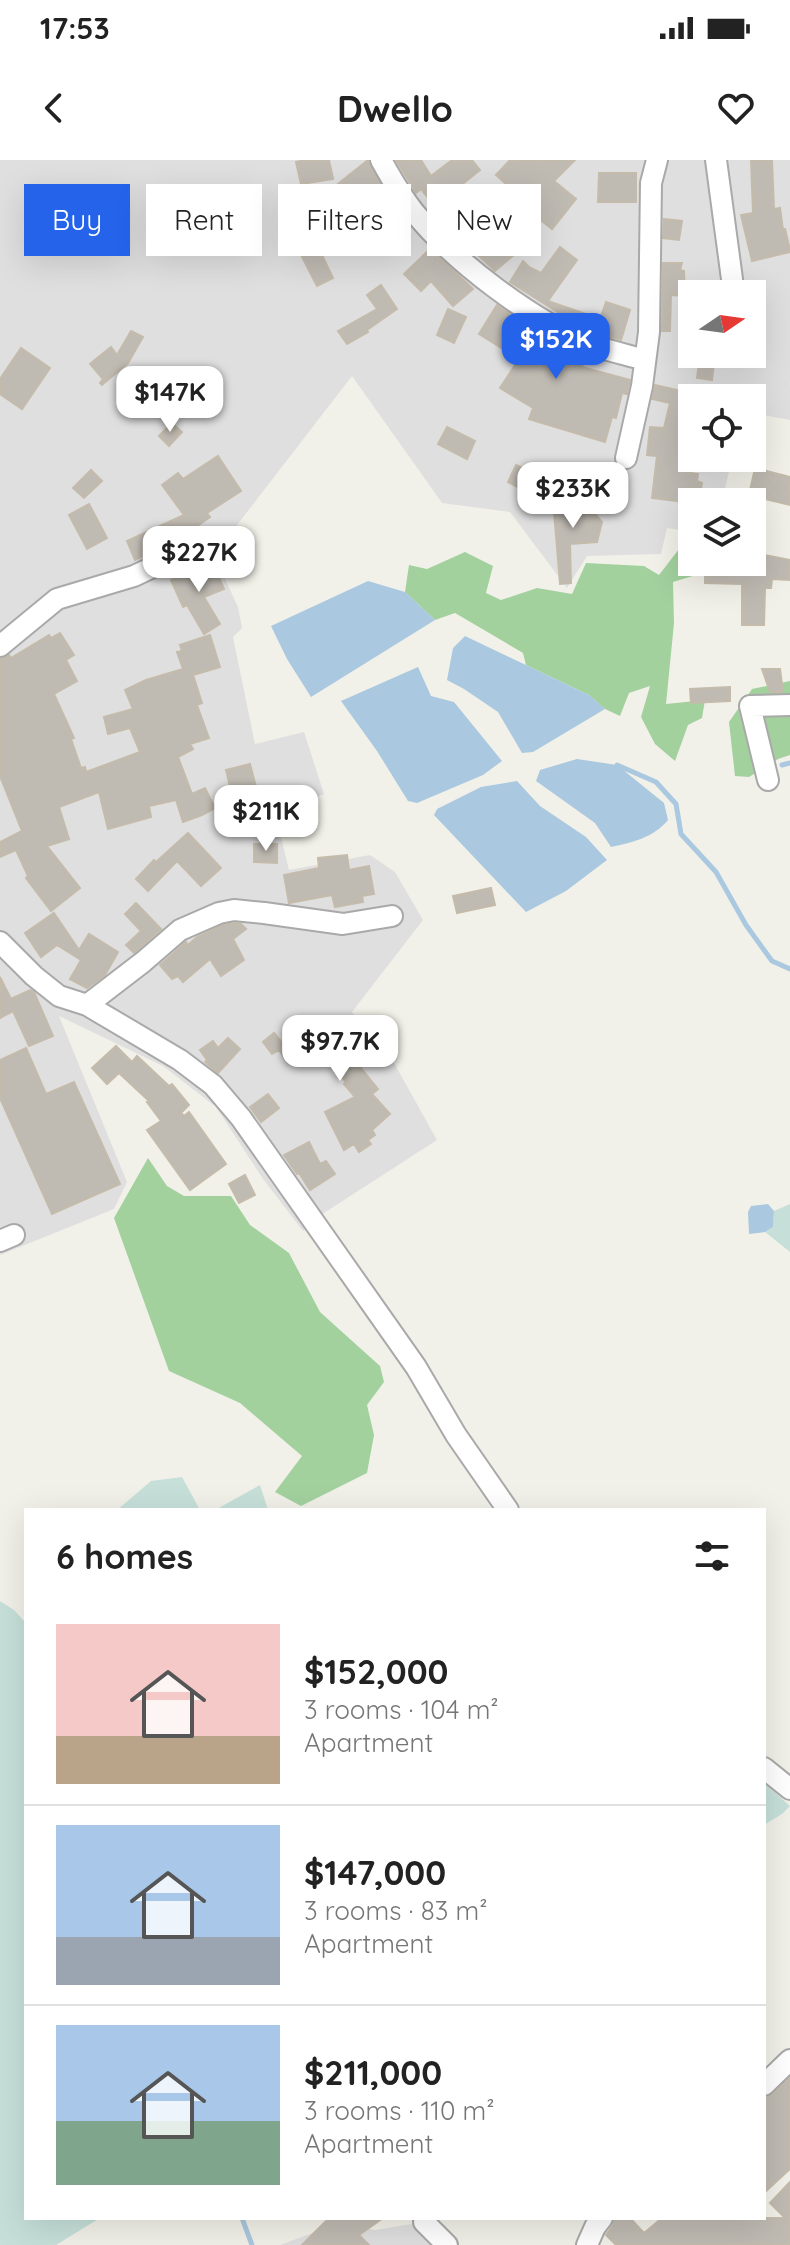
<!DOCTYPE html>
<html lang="en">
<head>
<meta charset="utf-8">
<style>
	:root { --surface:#fff; --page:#f6f6f6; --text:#222; --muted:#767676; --line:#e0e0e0; --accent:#2563eb }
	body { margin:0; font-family:Quicksand,sans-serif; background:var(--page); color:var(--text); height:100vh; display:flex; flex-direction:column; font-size:30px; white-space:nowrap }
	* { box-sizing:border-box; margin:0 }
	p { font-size:26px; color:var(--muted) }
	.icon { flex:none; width:44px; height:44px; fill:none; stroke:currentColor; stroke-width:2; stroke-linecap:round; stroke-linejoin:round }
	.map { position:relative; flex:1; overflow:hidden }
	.panel { position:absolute; left:24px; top:1348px; width:742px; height:712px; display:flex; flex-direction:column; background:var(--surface); border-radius:0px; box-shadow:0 8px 32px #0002 }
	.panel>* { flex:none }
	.banner { position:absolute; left:24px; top:24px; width:742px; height:72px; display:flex; gap:16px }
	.needle { width:52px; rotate:77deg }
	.tools { position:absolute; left:678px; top:120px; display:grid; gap:16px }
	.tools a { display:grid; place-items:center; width:88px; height:88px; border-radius:0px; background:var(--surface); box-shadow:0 8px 32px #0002; font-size:40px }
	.price { position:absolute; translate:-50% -68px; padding:0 18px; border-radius:16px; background:#fff; color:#222; font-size:26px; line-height:52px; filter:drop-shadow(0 2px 4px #0008) }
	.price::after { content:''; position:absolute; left:50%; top:48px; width:24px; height:18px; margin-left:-12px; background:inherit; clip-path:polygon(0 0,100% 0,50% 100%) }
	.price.active { background:var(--accent); color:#fff }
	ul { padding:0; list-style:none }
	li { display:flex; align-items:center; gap:24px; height:200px; padding:0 32px }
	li+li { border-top:2px solid var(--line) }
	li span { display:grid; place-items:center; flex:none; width:224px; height:160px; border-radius:0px; color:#555 }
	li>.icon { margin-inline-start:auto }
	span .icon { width:96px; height:96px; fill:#fffc; stroke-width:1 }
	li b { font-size:34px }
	h2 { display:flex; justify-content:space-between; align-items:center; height:96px; padding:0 32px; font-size:34px }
	.tag { padding:0 28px; border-radius:0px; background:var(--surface); box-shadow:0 8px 32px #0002; font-size:28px; line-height:72px }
	.tag.active { background:var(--accent); color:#fff }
	.status { display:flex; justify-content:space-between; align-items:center; height:56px; padding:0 40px; background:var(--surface); direction:ltr }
	.status svg { height:22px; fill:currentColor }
	header { display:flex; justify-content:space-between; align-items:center; height:104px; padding:0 32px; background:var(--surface); font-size:36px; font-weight:700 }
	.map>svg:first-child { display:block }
	.residential { fill:#e0dfdf; fill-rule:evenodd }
	.forest { fill:#a2d19e }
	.wetland { fill:#c6e0d9 }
	.water { fill:#aac8df }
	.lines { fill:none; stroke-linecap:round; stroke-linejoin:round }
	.stream { stroke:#aac8df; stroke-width:5 }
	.building { fill:#bfbab2; stroke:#c4bbab; stroke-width:2 }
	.minor-casing { stroke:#a9a9a9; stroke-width:24 }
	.minor { stroke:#fff; stroke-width:20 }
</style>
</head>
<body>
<div class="status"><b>17:53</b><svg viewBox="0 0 49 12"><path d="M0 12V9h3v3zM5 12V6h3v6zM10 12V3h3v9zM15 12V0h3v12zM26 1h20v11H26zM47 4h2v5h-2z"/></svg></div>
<header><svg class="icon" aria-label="back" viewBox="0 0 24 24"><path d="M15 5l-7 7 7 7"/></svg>Dwello<svg class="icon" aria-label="heart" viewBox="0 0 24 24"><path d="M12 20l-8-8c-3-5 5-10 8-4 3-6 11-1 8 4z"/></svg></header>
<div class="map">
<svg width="790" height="2085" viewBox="0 0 790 2085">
	<rect width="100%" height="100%" fill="#f2f1e9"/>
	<path class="residential" d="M 0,0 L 790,0 L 790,260 L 752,253 L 752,238 L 692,238 L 692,298 L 732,298 L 722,342 L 692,342 L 692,372 L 667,368 L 661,394 L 587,396 L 567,428 L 510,352 L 442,343 L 352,216 L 214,395 L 238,447 L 242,468 L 233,477 L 255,584 L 304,572 L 324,634 L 275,653 L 289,710 L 370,695 L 395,712 L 423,760 L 352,852 L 393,901 L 437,980 L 324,1053 L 303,1071 L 263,1019 L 216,947 L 163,906 L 59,856 L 127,1022 L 114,1049 L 0,1095 ZM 692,134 L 752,134 L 752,194 L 692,194 Z
		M 424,2062 L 436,2085 L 280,2085 L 340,2063 L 375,2070 Z"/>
	<path class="forest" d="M 692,380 L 692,402 L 710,402 L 706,412 L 673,422 L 674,463 L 666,544 L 705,540 L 702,558 L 688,565 L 675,601 L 655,584 L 641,557 L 650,526 L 629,533 L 620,556 L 605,549 L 589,535 L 526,505 L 523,493 L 455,453 L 435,460 L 405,432 L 409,405 L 427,409 L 465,392 L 493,406 L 486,433 L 501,440 L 537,428 L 572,434 L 586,403 L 644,406 L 659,415 L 679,389 Z
		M 790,521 L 790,595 L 778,599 L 749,617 L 735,616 L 729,562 L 752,529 Z
		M 148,998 L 167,1026 L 184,1036 L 231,1036 L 250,1065 L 289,1093 L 320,1152 L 380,1206 L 384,1222 L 367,1245 L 374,1275 L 367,1313 L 301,1346 L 275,1332 L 302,1296 L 240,1243 L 169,1211 L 114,1058 Z"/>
	<path class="wetland" d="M 790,1044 L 790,1092 L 765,1072 L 773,1067 L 774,1051 Z
		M 182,1317 L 200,1350 L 117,1350 L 151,1321 Z
		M 260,1325 L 268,1350 L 215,1350 Z
		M 0,1441 L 14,1450 L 26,1463 L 26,2058 L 100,2058 L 56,2085 L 0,2085 Z
		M 764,1623 L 790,1646 L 782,1654 L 764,1665 Z"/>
	<path class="water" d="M 368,421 L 405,432 L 435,460 L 311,537 L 287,499 L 271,466 Z
		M 465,476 L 589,535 L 605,549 L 533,592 L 522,593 L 498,552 L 464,529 L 447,520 L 453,488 Z
		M 418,507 L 431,536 L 454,542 L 502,601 L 483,615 L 417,643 L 408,641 L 377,591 L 341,541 Z
		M 577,599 L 617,605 L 664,643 L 668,660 C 653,678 633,682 611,687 L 595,663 L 536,621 L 540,610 Z
		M 517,621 L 540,646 L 586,677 L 607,700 L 566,731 L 526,752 L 434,655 L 437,649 L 481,627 Z
		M 768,1044 L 774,1051 L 773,1067 L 765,1072 L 749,1074 L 748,1052 L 751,1046 Z"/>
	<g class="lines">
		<path class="stream" d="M 617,605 L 656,622 L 676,644 L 681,674 L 716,712 L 746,765 L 772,801 L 790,809
			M 782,605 L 790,603
			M 242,2058 L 252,2085"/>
	</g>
	<path class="building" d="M 305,0 L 329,0 L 333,19 L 301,24 L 296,2 Z
		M 368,0 L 370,6 L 391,42 L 369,60 L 354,42 L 312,74 L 333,118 L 317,126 L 300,93 L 303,91 L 292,63 L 307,57 L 304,51 Z
		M 396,0 L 421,0 L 431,16 L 452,0 L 472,0 L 480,10 L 460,26 L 465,33 L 459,38 L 490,69 L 517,34 L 496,15 L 510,0 L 575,0 L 554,21 L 576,39 L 552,69 L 532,53 L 509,87 L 515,94 L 495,111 L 449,68 L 451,66 L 421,29 L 416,33 Z
		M 751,0 L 772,0 L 774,49 L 780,48 L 783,70 L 785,69 L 790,90 L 790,92 L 752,101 L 741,55 L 753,53 Z
		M 599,13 L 636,13 L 636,42 L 598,42 Z
		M 664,59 L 682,61 L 679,80 L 663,78 Z
		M 560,87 L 577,100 L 548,141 L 600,159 L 606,142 L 630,150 L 621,180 L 597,173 L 575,163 L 510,122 L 523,101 L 529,107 L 541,113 Z
		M 430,89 L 473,129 L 453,146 L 431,121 L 421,131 L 404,114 Z
		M 663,103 L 682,103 L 680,110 L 684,111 L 685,136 L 671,135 L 670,171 L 662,171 Z
		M 381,125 L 397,149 L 367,170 L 368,172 L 347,184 L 338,171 L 377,149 L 367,135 Z
		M 497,145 L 532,168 L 523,183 L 558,195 L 562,185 L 586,196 L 582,207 L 630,220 L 627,234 L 622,233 L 616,258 L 612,257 L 605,282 L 529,259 L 533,248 L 500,228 L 519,199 L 479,174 Z
		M 448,149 L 466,157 L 454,183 L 437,175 Z
		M 131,171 L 143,177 L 128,203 L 102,225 L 100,223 L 103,219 L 90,204 L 111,187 L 117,195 Z
		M 21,188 L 50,208 L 22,249 L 0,234 L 0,219 Z
		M 700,194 L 715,194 L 712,220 L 697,218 Z
		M 655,225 L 695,234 L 694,238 L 692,238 L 684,312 L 698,314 L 697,321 L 702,323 L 699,342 L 692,343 L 652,338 L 657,296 L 647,295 L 650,267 L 664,268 L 670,243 L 652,239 Z
		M 172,263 L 182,272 L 169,286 L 159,276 Z
		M 447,267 L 475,281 L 467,299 L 438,284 Z
		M 218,296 L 241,331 L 207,353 L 210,357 L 190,371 L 192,374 L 135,400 L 127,381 L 184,355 L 162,325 L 178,313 L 183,319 Z
		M 516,305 L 546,319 L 537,337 L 508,322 Z
		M 755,308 L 790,317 L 790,345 L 749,335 Z
		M 91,310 L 102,321 L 84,338 L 73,328 Z
		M 592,313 L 605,313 L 608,342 L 591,342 Z
		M 580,336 L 602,362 L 597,382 L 570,384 L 571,423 L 560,424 L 553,340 Z
		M 89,344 L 107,378 L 87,389 L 69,355 Z
		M 754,393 L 790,400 L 790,420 L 772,419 L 771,428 L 765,428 L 764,465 L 742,465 L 742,424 L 705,423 L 705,402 L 754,402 Z
		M 212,402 L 224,429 L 204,437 L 220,464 L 204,474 L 187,445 L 183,447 L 171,420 Z
		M 60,473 L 74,495 L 66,500 L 77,521 L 54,534 L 74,578 L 71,579 L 81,608 L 85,607 L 86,612 L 140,592 L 130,568 L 108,574 L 104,557 L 133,549 L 125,530 L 146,520 L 183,509 L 177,492 L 182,491 L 180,485 L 210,475 L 220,507 L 193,515 L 202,543 L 197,545 L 209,578 L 190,584 L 193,589 L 178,597 L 192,634 L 205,628 L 215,648 L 202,655 L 183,662 L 176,640 L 149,646 L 151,657 L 108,669 L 99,632 L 59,647 L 69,679 L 47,686 L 80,728 L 51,751 L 26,718 L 28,716 L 16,690 L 0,697 L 0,682 L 22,671 L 0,616 L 0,499 L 9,495 L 11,498 L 49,475 L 51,478 Z
		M 762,509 L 780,509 L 783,532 L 770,532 Z
		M 730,527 L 730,541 L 691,543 L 690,529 Z
		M 250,604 L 260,642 L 235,648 L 226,610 Z
		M 188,673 L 221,708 L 201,726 L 177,701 L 148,731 L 136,719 L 154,700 L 156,702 Z
		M 254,684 L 277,684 L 277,703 L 254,702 Z
		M 347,695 L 349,710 L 369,706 L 374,734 L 362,736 L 363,742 L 335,747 L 332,735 L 289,743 L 284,715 L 319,708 L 318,698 Z
		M 491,728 L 495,745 L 457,753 L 453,736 Z
		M 136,743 L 161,769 L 134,793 L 126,785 L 141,771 L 125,754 Z
		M 54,753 L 79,790 L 89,774 L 118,792 L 105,815 L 87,828 L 70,819 L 81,800 L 57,785 L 41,797 L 25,773 Z
		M 235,763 L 241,764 L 246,769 L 233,779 L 244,800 L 221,816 L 210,799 L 183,822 L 178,816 L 172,819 L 160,805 L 186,782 L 188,785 L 197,777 L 223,765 Z
		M 0,817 L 11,839 L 30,830 L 34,832 L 53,876 L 29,886 L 13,851 L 0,858 Z
		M 313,858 L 330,878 L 342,869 L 363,897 L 356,902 L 378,929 L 372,934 L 390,954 L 372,970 L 375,975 L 368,980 L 371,984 L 359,992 L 354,984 L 344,990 L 325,952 L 355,937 L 344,924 L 346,922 L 313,883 L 288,903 L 279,890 L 272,894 L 263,882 L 274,873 L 283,884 Z
		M 228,878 L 240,889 L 218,913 L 205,902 L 207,900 L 200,890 L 213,881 L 218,888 Z
		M 116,886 L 132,902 L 137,896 L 169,926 L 172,924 L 189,945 L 181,953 L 184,956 L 189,952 L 226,1004 L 190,1030 L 147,970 L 161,961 L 147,942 L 149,941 L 119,913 L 107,924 L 92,908 Z
		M 26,888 L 46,934 L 74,922 L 120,1024 L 52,1054 L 0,938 L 0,900 Z
		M 268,934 L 279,948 L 261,962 L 250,947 Z
		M 309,982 L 320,1004 L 326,1001 L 335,1014 L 310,1030 L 299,1013 L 297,1014 L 284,995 Z
		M 245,1015 L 255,1035 L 239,1043 L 229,1024 Z
		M 790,1918 L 790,2009 L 764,2033 L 764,1940 L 773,1934 Z
		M 790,2022 L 790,2085 L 616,2085 L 606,2075 L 613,2065 L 615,2058 L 630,2058 L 644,2073 L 662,2058 L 785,2058 L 770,2043 Z
		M 329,2058 L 383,2058 L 359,2075 L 369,2085 L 302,2085 Z"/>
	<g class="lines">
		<defs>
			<path id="minor" d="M 381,0 C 391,18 401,36 414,52 C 454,102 533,161 592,185 C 609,191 628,195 645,200
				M 716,0 L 734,134
				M 626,298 L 642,226 L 649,172 L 651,23 L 657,0
				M 0,486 L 57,439 L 134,416 L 187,391
				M 768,620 L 750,546 L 790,545
				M 0,782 L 34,816 L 59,836 L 87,845 L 180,900 L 213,925 L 241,958 L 416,1207 L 456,1275 L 508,1350
				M 87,845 L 143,802 L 180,770 L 219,753 L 234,750 L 264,753 L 343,764 L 392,756
				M 0,1081 L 14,1075
				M 764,1608 L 790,1629
				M 764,1925 L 790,1900
				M 424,2062 L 447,2085
				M 587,2085 L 595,2067 L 602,2058"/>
		</defs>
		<use href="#minor" class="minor-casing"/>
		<use href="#minor" class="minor"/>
	</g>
</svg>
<div class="tools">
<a><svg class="needle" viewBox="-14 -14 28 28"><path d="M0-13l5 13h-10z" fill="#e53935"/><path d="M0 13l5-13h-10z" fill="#767676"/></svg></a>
<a><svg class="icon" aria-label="locate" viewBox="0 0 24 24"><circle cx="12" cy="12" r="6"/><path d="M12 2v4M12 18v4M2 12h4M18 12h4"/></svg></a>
<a><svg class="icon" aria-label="layers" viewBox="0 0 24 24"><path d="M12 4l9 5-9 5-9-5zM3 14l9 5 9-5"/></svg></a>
</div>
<b class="price active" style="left:556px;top:221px">$152K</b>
<b class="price" style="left:170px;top:274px">$147K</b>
<b class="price" style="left:573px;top:370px">$233K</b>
<b class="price" style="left:199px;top:434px">$227K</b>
<b class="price" style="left:266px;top:693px">$211K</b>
<b class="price" style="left:340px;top:923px">$97.7K</b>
<div class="banner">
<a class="tag active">Buy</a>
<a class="tag">Rent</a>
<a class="tag">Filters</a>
<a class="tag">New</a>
</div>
<section class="panel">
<h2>6 homes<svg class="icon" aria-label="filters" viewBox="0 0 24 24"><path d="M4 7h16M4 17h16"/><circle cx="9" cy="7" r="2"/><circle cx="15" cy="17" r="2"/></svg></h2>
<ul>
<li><span style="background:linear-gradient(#f6c9c9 70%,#b9a48a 0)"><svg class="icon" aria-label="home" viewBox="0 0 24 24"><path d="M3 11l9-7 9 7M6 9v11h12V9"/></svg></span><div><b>$152,000</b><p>3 rooms · 104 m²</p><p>Apartment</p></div></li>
<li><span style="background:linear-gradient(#a9c7e8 70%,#9aa5b1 0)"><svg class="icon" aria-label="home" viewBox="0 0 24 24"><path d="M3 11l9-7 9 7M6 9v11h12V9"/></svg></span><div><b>$147,000</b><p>3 rooms · 83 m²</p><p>Apartment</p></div></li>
<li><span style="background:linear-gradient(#a9c7e8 60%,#7fa58c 0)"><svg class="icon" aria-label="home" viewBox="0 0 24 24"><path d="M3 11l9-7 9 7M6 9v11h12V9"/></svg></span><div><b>$211,000</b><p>3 rooms · 110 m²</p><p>Apartment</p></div></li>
</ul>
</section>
</div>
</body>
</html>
